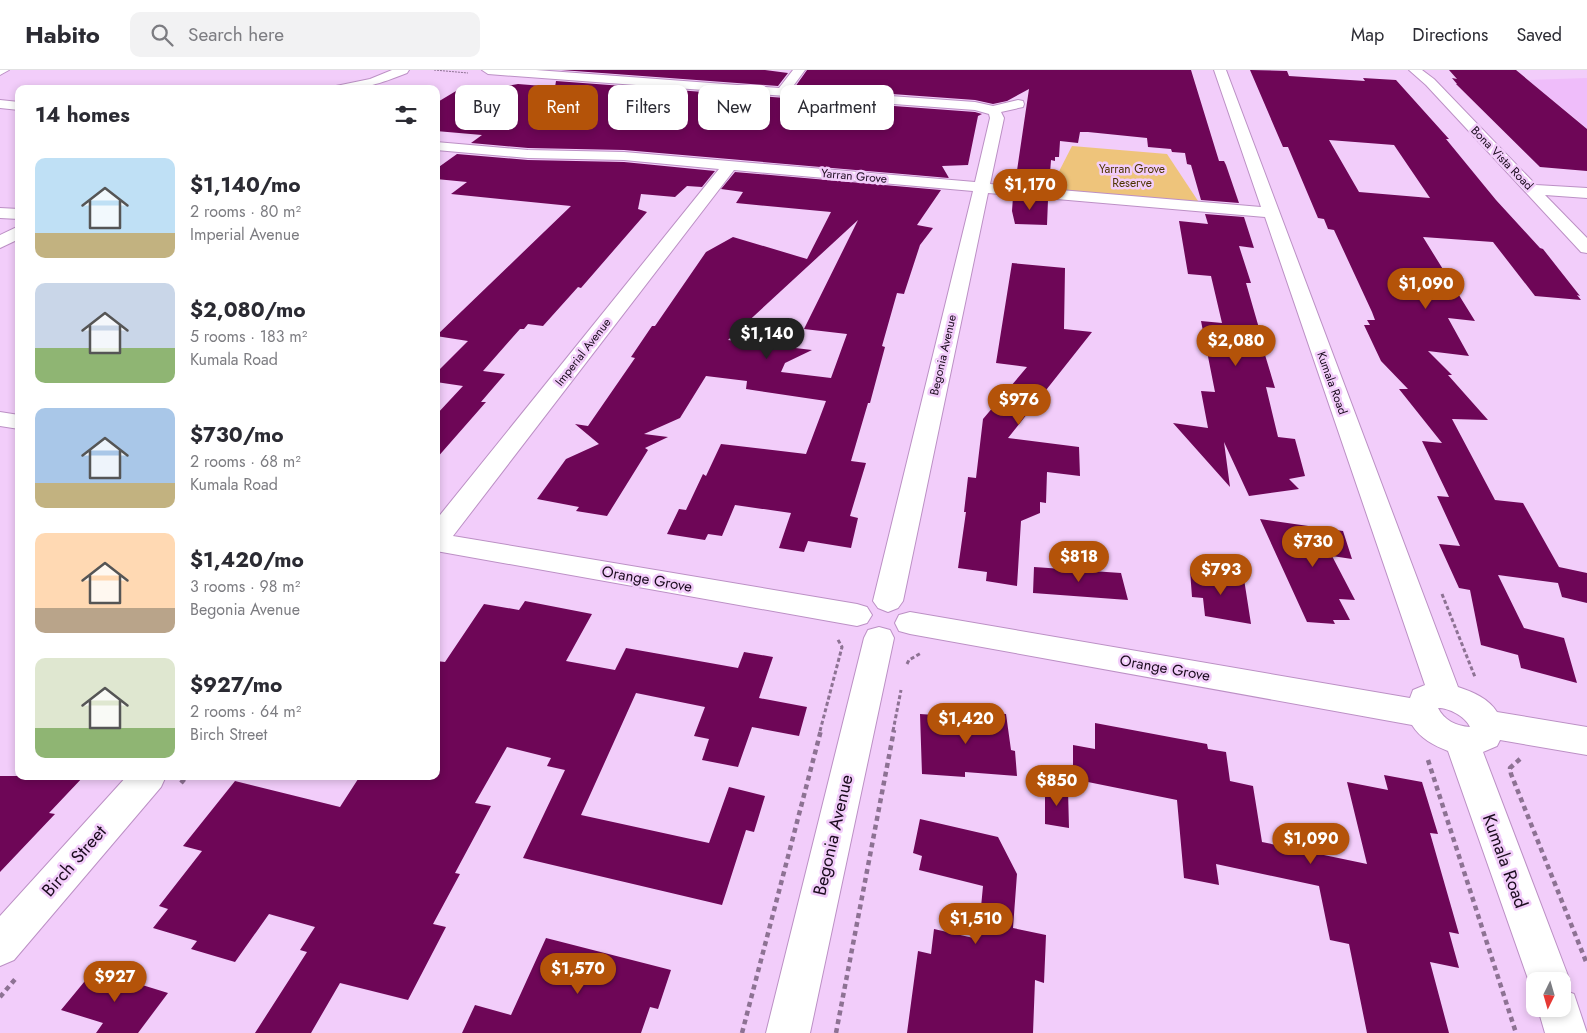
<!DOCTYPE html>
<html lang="en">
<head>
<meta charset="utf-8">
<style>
	:root { --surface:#fff; --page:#f2f2f3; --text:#2b2b33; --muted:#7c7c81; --line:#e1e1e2; --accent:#b45309 }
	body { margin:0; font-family:Jost,sans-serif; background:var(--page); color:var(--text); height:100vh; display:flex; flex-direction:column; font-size:19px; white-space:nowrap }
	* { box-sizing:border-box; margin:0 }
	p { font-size:16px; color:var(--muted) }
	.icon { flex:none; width:28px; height:28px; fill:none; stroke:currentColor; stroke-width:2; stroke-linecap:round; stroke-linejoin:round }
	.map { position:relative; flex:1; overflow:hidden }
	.drawer { position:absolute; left:15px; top:15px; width:425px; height:695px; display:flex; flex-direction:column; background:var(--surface); border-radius:10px; box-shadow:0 2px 8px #0003 }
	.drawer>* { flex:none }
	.hud { position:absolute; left:455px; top:15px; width:475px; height:45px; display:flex; gap:10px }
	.needle { width:32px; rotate:185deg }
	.fabs { position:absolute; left:1526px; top:902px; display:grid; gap:10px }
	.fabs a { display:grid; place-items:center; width:45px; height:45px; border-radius:10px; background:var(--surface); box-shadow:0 2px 8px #0003; font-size:25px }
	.price { position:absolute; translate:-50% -42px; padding:0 11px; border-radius:18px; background:var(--accent); color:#fff; font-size:16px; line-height:32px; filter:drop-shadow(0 1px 2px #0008) }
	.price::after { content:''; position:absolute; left:50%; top:30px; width:15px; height:11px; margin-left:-8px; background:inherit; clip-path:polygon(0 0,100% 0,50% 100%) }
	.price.current { background:#222; color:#fff }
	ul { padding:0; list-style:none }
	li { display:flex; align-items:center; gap:15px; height:125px; padding:0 20px }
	li span { display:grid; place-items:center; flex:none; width:140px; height:100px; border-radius:10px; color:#555 }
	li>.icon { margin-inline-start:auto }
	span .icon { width:60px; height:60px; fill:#fffc; stroke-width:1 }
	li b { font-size:21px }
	h2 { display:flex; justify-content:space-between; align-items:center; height:60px; padding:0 20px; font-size:21px }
	.tag { padding:0 18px; border-radius:10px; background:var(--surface); box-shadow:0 2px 8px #0003; font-size:18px; line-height:45px }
	.tag.current { background:var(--accent); color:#fff }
	header { display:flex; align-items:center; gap:30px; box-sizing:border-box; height:70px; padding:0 25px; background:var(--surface); border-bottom:1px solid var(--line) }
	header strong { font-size:24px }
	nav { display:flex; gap:28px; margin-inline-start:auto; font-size:18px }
	.search { width:350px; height:45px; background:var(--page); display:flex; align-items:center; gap:12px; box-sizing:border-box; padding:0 18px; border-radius:10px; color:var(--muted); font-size:19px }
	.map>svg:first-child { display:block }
	.built { fill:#efbdfa }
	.green { fill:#eec47b }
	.building { fill:#6e0657; fill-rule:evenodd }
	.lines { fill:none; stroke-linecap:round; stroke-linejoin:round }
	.minor-casing { stroke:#bc90c5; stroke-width:2 }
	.path-far2 { stroke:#8d7293; stroke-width:1; stroke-dasharray:2 1; stroke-linecap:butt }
	.path-far1 { stroke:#8d7293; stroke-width:3; stroke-dasharray:4 2.5; stroke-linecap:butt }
	.path { stroke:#8d7293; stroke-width:4.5; stroke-dasharray:5 4; stroke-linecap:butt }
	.minor { fill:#fff; fill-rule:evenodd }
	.labels { text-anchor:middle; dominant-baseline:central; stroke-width:5; stroke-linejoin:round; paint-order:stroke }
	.far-street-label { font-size:12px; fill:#1b0b1e; stroke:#f2cdfa }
	.far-park-label { font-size:12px; fill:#4d3400; stroke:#f2cdfa }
	.street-label { font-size:15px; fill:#1b0b1e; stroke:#f2cdfa }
	.near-street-label { font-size:18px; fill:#1b0b1e; stroke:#f2cdfa }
</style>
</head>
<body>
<header>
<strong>Habito</strong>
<div class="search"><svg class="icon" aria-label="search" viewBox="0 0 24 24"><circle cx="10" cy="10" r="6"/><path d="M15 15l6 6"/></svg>Search here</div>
<nav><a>Map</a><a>Directions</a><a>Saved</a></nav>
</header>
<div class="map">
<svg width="1587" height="963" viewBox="0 0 1587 963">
	<rect width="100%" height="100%" fill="#f2cdfa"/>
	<path class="built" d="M 1587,8 L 1587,58 L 1528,10 Z"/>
	<path class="green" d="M 1072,76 L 1167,84 L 1202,137 L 1048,123 Z"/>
	<path class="building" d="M 561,0 L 765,0 L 788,3 L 778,16 Z
		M 807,0 L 1191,0 L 1219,91 L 1224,91 L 1226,95 L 1239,133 L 1201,130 L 1191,95 L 1187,94 L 1185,83 L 1172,82 L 1171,79 L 1148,77 L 1147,68 L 1088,62 L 1080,62 L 1078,73 L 1060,71 L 1059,87 L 1055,87 L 1055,91 L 1051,90 L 1049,117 L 1015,114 L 1029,19 L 1007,31 L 993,34 L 975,30 L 795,17 Z
		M 1250,0 L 1287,1 L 1289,6 L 1365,11 L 1363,8 L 1396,10 L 1449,69 L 1446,69 L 1496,130 L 1540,178 L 1543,179 L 1580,226 L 1577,225 L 1581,230 L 1535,226 L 1493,172 L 1423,167 L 1475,251 L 1448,248 L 1469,286 L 1428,281 L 1452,305 L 1448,305 L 1488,350 L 1452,349 L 1495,430 L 1523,433 L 1559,497 L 1587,503 L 1587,533 L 1562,527 L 1558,513 L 1498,505 L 1524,558 L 1564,568 L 1577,613 L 1521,598 L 1518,585 L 1481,575 L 1470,520 L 1459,518 L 1439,474 L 1460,476 L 1437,426 L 1449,427 L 1422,371 L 1442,373 L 1399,319 L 1408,319 L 1381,291 L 1364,255 L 1370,255 L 1367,250 L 1375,250 L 1372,242 L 1334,160 L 1328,159 L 1324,149 L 1318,148 L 1288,77 L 1283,77 ZM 1329,70 L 1394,75 L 1430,128 L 1359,122 Z
		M 1449,0 L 1516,0 L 1587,59 L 1587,101 L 1540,97 L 1456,14 L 1457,14 L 1452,8 L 1457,9 Z
		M 556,11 L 975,42 L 982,44 L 978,46 L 968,95 L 942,96 L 949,108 L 624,80 L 528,78 L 471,73 L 482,65 L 436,61 L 436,33 L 466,15 L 500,17 L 518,14 L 555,17 Z
		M 457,84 L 528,90 L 624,92 L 715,101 L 702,117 L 687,116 L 675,127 L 641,124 L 638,139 L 647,142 L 581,218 L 578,217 L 543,256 L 528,254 L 524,259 L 520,259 L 483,301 L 505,304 L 481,332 L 486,332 L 436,389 L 436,345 L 463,316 L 436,312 L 436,303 L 468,271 L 436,266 L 571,136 L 451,124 L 467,112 L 436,109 L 436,99 Z
		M 735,102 L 941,120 L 917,155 L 933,158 L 920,175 L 904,224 L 897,223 L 882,276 L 885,277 L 870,333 L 868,333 L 851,391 L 866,393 L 850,446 L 858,448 L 851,478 L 808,471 L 804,482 L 779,478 L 791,443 L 735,435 L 722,466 L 708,464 L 705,470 L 667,464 L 679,439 L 686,440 L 703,404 L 706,406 L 721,374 L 806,384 L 826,331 L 746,319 L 747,311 L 706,306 L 680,348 L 644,364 L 668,367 L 645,378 L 648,380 L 607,446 L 576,441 L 579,437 L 537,429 L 566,389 L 599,374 L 575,354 L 588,356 L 635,288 L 631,287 L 652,256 L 655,256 L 706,182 L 733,167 L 807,189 L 831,142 L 736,133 L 743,122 L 721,119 ZM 858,150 L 804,259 L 847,264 L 831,308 L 781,302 L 785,293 L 812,280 L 728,270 Z
		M 1013,127 L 1048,130 L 1047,155 L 1015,154 L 1012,141 Z
		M 1205,144 L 1244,147 L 1254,178 L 1239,176 L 1251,213 L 1246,213 L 1261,265 L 1259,265 L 1275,318 L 1266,317 L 1278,367 L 1295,369 L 1305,406 L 1289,409 L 1299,419 L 1249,426 L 1224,372 L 1230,417 L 1173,353 L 1208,358 L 1201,321 L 1215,322 L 1201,251 L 1222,253 L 1211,206 L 1188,204 L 1179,151 L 1208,154 Z
		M 1012,193 L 1065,198 L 1064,259 L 1092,262 L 1008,368 L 1079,377 L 1080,406 L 1047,402 L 1046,433 L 1040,432 L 1040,443 L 1021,451 L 1017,516 L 986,511 L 987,502 L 958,498 L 966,442 L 964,442 L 968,407 L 976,408 L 983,349 L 1027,297 L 996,293 Z
		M 1260,449 L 1343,461 L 1352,489 L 1332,486 L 1355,530 L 1339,529 L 1350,550 L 1333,550 L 1335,554 L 1307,552 Z
		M 1034,497 L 1121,503 L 1128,530 L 1033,523 Z
		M 1190,500 L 1244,509 L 1251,554 L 1205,546 L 1203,528 L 1192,527 Z
		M 525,531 L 592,544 L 566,591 L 615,600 L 626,578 L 738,598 L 744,582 L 773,587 L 759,628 L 807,637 L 799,666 L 752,657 L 738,697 L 702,690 L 709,669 L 694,666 L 705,637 L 636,623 L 581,745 L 709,773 L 729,717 L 765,726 L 754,762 L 746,760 L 722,835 L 523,788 L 565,700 L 547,696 L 551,688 L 507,677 L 475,733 L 491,736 L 455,803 L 460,804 L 433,854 L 446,857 L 408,930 L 340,913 L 311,963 L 255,963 L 307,882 L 300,880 L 315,857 L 269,844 L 235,892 L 191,879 L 197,871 L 153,858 L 168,839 L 159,836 L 202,781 L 183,776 L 235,711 L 340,737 L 360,706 L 436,706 L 436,591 L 445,592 L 484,534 L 519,540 Z
		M 950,641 L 1006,644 L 1011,680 L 1015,681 L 1017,706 L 965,702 L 965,707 L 922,704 L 920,644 L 950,646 Z
		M 1095,653 L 1207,674 L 1208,679 L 1226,682 L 1230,711 L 1253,716 L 1262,772 L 1367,794 L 1347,712 L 1388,720 L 1384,705 L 1422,712 L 1438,764 L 1430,763 L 1459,864 L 1449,862 L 1459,898 L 1430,892 L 1449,963 L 1367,963 L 1349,874 L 1330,870 L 1319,816 L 1216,794 L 1219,815 L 1184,808 L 1177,730 L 1073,709 L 1073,675 L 1095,679 Z
		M 0,706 L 84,706 L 49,743 L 55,744 L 0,802 Z
		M 1045,717 L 1068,720 L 1069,758 L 1045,754 Z
		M 920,749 L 998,767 L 1017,804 L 1013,858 L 1046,865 L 1044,913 L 1035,910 L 1033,963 L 907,963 L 918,881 L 931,884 L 934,859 L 978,869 L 983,816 L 919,800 L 922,786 L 913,783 Z
		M 546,868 L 671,900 L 658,939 L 650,937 L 641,963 L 462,963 L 475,935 L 511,945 Z
		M 94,900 L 168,923 L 138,963 L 96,963 L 103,953 L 61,940 Z"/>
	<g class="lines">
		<defs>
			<path id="minor" d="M 0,0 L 9,0 L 0,5 Z
				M 392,0 L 409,0 L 407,3 C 379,14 365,19 334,19 L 336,16 L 370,9 Z
				M 482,0 L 536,0 L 779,18 L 793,0 L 805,0 L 791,19 L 975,32 L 993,36 L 1018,30 L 1023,31 L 1024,34 L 1023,37 L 1001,42 L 1004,48 L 990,114 L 1261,137 L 1214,0 L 1226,0 L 1458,617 C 1473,622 1488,628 1497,642 L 1587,657 L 1587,685 L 1500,670 L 1497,676 L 1483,682 L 1570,911 L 1566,921 L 1574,924 L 1587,963 L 1545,963 L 1538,939 L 1562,939 L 1562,911 L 1535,911 L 1534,926 L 1448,681 C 1433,675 1421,669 1412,655 L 910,564 L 899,561 L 895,553 L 899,545 L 910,542 L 1410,628 L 1413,620 L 1425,615 L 1265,147 L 988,123 L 903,531 L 898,538 L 888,542 L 878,538 L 873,531 L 973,121 L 734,100 L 453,466 L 857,534 L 867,537 L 872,545 L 867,553 L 857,556 L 436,481 L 436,450 L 719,99 L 624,90 L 528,88 L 436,80 L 436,72 L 528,80 L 624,82 L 975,112 L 990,48 L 989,44 L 975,40 L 488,4 ZM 1438,638 C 1449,638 1465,646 1470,657 C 1456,656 1444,650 1438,638 Z
				M 1409,0 L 1422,0 L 1434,9 L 1536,115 L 1587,118 L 1587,128 L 1545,125 L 1587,168 L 1587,183 L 1581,182 L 1426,15 Z
				M 0,30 L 19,32 L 19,40 L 0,38 Z
				M 0,138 L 19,139 L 19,149 L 0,148 Z
				M 19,156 L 19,169 L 0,178 L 0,165 Z
				M 0,342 L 19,345 L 19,359 L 0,356 Z
				M 879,557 L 890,560 L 894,568 L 810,963 L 766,963 L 864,568 L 868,560 Z
				M 127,706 L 166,706 L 161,717 L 14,890 L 0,896 L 0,846 Z"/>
		</defs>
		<use href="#minor" class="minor-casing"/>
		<path class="path-far2" d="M 434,0 L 468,3"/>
		<path class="path-far1" d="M 1442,524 L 1475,607
			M 907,594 L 909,590 L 921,583
			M 820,661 L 842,577 L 837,568
			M 893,661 L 901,620"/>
		<path class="path" d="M 1520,689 L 1510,698 L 1511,704 L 1587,894
			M 1428,690 L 1516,963
			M 181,713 L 187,706
			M 0,927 L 17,907
			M 742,963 L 821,660
			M 836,963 L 894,660"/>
		<use href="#minor" class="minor"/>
	</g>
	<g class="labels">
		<g class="far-street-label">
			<text transform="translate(1502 88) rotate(46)">Bona Vista Road</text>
			<text transform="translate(854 106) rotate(5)">Yarran Grove</text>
			<text transform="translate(583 282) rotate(-52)">Imperial Avenue</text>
			<text transform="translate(943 285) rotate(-77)">Begonia Avenue</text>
			<text transform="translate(1332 313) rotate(70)">Kumala Road</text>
		</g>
		<g class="far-park-label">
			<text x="1132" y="99">Yarran Grove<tspan x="1132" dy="14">Reserve</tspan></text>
		</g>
		<g class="street-label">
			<text transform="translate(647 509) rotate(10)">Orange Grove</text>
			<text transform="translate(1165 598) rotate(10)">Orange Grove</text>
		</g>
		<g class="near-street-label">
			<text transform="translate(833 765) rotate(-77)">Begonia Avenue</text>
			<text transform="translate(74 791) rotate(-49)">Birch Street</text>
			<text transform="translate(1505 791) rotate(70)">Kumala Road</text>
		</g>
	</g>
</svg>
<div class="fabs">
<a><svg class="needle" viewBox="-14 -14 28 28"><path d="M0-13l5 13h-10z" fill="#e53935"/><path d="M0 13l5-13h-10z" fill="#7c7c81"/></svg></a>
</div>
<b class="price" style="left:1030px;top:141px">$1,170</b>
<b class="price" style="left:1426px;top:240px">$1,090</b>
<b class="price current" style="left:767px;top:290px">$1,140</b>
<b class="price" style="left:1236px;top:297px">$2,080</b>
<b class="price" style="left:1019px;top:356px">$976</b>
<b class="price" style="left:1313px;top:498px">$730</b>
<b class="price" style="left:1079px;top:513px">$818</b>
<b class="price" style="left:1221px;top:526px">$793</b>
<b class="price" style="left:966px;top:675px">$1,420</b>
<b class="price" style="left:1057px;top:737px">$850</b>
<b class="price" style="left:1311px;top:795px">$1,090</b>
<b class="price" style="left:976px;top:875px">$1,510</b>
<b class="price" style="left:578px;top:925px">$1,570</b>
<b class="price" style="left:115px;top:933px">$927</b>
<div class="hud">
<a class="tag">Buy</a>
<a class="tag current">Rent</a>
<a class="tag">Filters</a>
<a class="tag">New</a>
<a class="tag">Apartment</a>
</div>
<section class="drawer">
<h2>14 homes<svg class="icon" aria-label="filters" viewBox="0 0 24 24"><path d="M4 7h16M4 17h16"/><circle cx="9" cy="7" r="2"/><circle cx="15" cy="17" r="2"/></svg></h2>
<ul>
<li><span style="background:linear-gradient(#bfe0f5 75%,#c2b280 0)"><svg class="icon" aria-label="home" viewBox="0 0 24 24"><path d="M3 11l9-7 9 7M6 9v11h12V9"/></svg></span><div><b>$1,140/mo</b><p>2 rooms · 80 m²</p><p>Imperial Avenue</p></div></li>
<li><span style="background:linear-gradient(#c9d6e8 65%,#8fb573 0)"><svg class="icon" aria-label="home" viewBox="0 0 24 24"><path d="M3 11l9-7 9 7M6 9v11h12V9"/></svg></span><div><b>$2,080/mo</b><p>5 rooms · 183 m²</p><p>Kumala Road</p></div></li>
<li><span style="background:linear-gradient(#a9c7e8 75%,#c2b280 0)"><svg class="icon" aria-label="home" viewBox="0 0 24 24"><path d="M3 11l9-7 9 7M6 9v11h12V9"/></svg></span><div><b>$730/mo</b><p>2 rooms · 68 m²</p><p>Kumala Road</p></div></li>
<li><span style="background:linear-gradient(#ffd9b3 75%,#b9a48a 0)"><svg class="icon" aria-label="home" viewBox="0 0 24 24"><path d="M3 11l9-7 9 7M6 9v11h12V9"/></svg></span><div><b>$1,420/mo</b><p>3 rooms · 98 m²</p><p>Begonia Avenue</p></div></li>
<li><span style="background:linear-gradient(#dfe7d0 70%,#8fb573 0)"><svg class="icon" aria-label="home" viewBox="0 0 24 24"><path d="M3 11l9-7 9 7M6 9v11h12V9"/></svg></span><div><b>$927/mo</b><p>2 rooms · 64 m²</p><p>Birch Street</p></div></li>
</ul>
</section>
</div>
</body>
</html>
